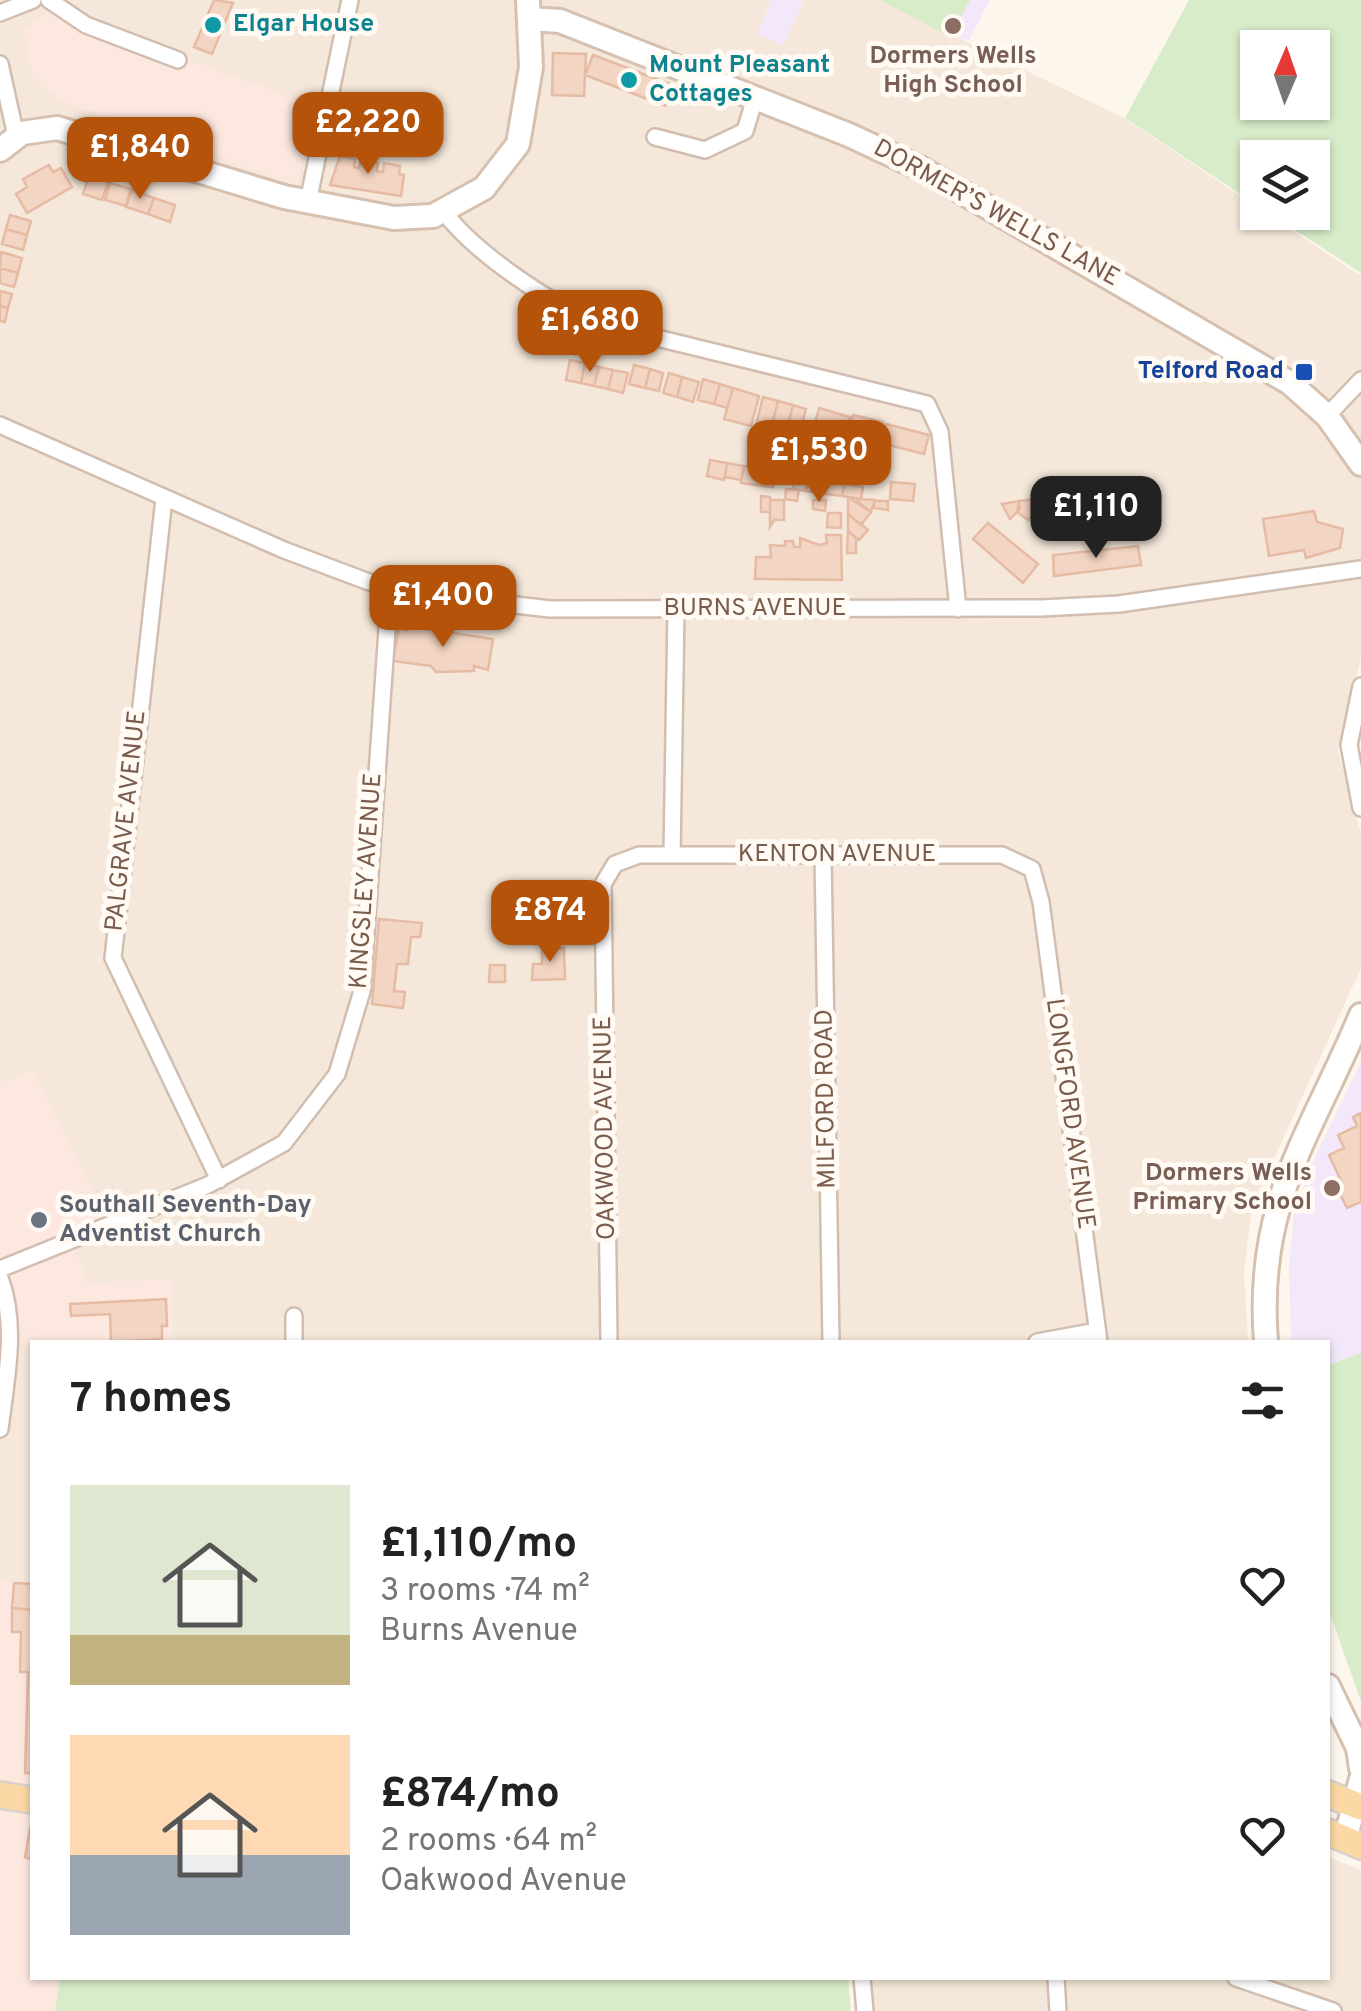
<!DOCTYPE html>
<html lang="en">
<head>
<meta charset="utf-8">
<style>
	:root { --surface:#fff; --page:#f2f2f2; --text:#222; --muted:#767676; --accent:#b45309 }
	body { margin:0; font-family:Overpass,sans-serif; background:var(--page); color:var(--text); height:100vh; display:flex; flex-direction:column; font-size:38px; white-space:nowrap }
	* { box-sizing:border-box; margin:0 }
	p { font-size:32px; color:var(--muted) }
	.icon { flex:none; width:55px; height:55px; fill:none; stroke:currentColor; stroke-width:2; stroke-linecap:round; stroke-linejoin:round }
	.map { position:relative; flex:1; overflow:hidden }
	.drawer { position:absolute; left:30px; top:1340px; width:1300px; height:640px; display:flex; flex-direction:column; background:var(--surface); border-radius:0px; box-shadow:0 2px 8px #0004 }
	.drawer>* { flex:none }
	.needle { width:65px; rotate:2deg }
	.controls { position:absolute; left:1240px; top:30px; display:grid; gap:20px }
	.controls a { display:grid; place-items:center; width:90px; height:90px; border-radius:0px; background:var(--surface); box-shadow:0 2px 8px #0004; font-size:50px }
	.price { position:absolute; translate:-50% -85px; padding:0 22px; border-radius:20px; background:var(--accent); color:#fff; font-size:32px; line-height:65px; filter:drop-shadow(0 2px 5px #0008) }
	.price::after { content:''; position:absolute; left:50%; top:60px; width:30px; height:22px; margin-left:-15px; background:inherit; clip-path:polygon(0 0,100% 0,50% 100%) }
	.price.active { background:#222; color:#fff }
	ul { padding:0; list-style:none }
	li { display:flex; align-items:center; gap:30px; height:250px; padding:0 40px }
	li span { display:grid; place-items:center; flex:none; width:280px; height:200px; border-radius:0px; color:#555 }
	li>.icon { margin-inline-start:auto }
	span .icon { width:120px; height:120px; fill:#fffc; stroke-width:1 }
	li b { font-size:42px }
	h2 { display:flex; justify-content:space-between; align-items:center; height:120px; padding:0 40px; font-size:42px }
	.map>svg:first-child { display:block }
	.residential { fill:#f5e8da }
	.commercial { fill:#fde8e0 }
	.education { fill:#f3e8fa }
	.green { fill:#d8ecc9; fill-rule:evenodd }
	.building { fill:#f3d5c3; stroke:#e6bba3; stroke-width:2.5 }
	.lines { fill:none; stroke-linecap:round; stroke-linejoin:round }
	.street-casing { stroke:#d1beb0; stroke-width:20 }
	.secondary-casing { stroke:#d6c0b0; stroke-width:28 }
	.primary-casing { stroke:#dad1cd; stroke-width:30 }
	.street { stroke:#fff; stroke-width:15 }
	.secondary { stroke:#fff; stroke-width:22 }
	.primary { stroke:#fbd9a5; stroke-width:25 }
	.culture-dot { fill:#0f9aa8; stroke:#fffaf3; stroke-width:4 }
	.education-dot { fill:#8d6e63; stroke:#fffaf3; stroke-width:4 }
	.transit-dot { fill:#1a4fb4; stroke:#fffaf3; stroke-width:4 }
	.worship-dot { fill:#6b7280; stroke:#fffaf3; stroke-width:4 }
	.labels { text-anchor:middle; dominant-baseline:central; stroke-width:10; stroke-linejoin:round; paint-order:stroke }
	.culture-label { font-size:25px; font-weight:bold; fill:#0d838f; stroke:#fffaf3; text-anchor:start }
	.education-label { font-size:25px; font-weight:bold; fill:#785e54; stroke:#fffaf3 }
	.street-label { font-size:25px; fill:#7a5c4d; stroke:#fffaf3 }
	.transit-label { font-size:25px; font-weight:bold; fill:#164399; stroke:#fffaf3; text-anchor:end }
	.worship-label { font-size:25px; font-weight:bold; fill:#5b616d; stroke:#fffaf3; text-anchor:start }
</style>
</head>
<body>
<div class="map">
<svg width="1361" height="2011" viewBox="0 0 1361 2011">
	<rect width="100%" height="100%" fill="#fdf6ec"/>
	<path class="residential" d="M 0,0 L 772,0 L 757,34 L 782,45 L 804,0 L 880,0 L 1124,118 L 1257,207 L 1258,212 L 1266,213 L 1361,276 L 1361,657 L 1338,751 L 1361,834 L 1361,968 L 1252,1207 L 1244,1271 L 1248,1342 L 172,1342 L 172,1279 L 87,1284 L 70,1238 L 32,1072 L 0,1084 Z
		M 13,1343 L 32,1343 L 32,1584 L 0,1581 L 0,1358 L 10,1358 Z
		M 1328,1857 L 1361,1870 L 1361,2011 L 872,2011 L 870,1978 L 1328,1978 Z"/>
	<path class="commercial" d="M 49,10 L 315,106 L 297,185 L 62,101 L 33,76 L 24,31 Z
		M 33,1072 L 109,1221 L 70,1238 L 87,1284 L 172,1279 L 172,1342 L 13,1343 L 10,1358 L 0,1358 L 0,1084 Z
		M 0,1581 L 32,1584 L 32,1978 L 60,1978 L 55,2011 L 0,2011 Z"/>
	<path class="education" d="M 772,0 L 804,0 L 783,46 L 757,34 Z
		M 880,0 L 990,0 L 969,40 L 950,37 Z
		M 1361,1062 L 1361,1353 L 1328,1365 L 1328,1342 L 1291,1342 L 1289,1267 L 1294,1214 L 1313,1161 Z"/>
	<path class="green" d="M 880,0 L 970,0 L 950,37 Z
		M 1189,0 L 1361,0 L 1361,273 L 1269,213 L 1312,212 L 1312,158 L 1258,158 L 1257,205 L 1125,118 ZM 1258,48 L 1312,48 L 1312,102 L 1258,102 Z
		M 1361,1353 L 1361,1701 L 1328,1608 L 1328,1365 Z
		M 60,1978 L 848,1978 L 851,2011 L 55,2011 Z"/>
	<path class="building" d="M 214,0 L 233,3 L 212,54 L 194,47 Z
		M 553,53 L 586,54 L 584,96 L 552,95 Z
		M 593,55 L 673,85 L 665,106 L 585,75 Z
		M 340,156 L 355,159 L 354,167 L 359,168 L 361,160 L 378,163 L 377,171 L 383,172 L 384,163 L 400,166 L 399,174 L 404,175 L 401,196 L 330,185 Z
		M 49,165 L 53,172 L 61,168 L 72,187 L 27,213 L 16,194 L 27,187 L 23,179 Z
		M 89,176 L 108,182 L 102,200 L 83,194 Z
		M 110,183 L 131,189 L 126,206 L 105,200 Z
		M 132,190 L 154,198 L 148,214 L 126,207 Z
		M 154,198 L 175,205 L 170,222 L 148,214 Z
		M 10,215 L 31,221 L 27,235 L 6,229 Z
		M 6,229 L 27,235 L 23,250 L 2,244 Z
		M 1,252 L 22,258 L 18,273 L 0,268 Z
		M 0,268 L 18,273 L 14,287 L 0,283 Z
		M 0,291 L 12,294 L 8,308 L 0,306 Z
		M 0,306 L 8,308 L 5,322 L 0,321 Z
		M 570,360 L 585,363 L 581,383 L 566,380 Z
		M 585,363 L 599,367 L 594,386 L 581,383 Z
		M 634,365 L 650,369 L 645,388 L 629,384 Z
		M 599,367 L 613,370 L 608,389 L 594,386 Z
		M 650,369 L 663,373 L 659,391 L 645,388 Z
		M 613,370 L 628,373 L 623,393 L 608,389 Z
		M 669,373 L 682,377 L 677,397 L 663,393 Z
		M 682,377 L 699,382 L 693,402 L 677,397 Z
		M 703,379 L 720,384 L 714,404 L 698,400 Z
		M 720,384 L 733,388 L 727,408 L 714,404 Z
		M 733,388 L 759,396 L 751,426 L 724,419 Z
		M 763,397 L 778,401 L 770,433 L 755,429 Z
		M 778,401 L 793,405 L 785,437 L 770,433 Z
		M 793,405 L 806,409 L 798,440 L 785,437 Z
		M 819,408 L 850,417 L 844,439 L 813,430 Z
		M 853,415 L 883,422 L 878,443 L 848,436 Z
		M 886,424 L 929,435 L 924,454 L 881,443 Z
		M 710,460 L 727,463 L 724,480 L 707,476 Z
		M 779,460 L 793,463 L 789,479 L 774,479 Z
		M 727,463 L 744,466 L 741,480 L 725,477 Z
		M 744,466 L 776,471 L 773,487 L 741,483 Z
		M 796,475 L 809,477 L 806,491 L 793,489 Z
		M 809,476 L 828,480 L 825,494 L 806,491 Z
		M 828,479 L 845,483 L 842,496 L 825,494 Z
		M 891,482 L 915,484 L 913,501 L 890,499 Z
		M 845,484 L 863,487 L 861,499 L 842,496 Z
		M 786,489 L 799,490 L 797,501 L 785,499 Z
		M 761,496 L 770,497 L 770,512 L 761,512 Z
		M 848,497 L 871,512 L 861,525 L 848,514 Z
		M 858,499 L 875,500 L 871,512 L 857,501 Z
		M 1037,499 L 1038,510 L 1028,520 L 1017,512 L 1019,501 Z
		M 770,500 L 784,500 L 784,520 L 774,520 L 770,527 Z
		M 813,500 L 826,500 L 825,511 L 813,509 Z
		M 874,501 L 888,501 L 888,510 L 874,508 Z
		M 1019,501 L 1020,509 L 1010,519 L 1002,504 Z
		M 1314,511 L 1317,522 L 1343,529 L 1340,548 L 1306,558 L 1304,550 L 1269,556 L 1263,519 Z
		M 828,513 L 841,513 L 841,528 L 827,527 Z
		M 848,514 L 868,530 L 859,540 L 848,531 Z
		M 988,523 L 1038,564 L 1023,583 L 973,539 Z
		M 848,531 L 856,538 L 856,553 L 847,553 Z
		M 826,535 L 841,535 L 842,580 L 755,579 L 756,557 L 771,557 L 770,545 L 785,546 L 785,541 L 793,541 L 794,547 L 800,547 L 800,538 L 819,545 L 827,543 Z
		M 1138,546 L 1141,565 L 1054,576 L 1053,555 Z
		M 408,626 L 493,639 L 488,670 L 474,666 L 474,671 L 436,672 L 431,666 L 393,661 L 399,628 L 407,630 Z
		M 379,919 L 422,923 L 420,937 L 411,937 L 408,964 L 397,964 L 394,991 L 405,992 L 403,1008 L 372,1004 Z
		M 564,948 L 565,979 L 532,980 L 533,964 L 542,964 L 542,949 Z
		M 490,965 L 505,965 L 505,982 L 489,982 Z
		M 1361,1113 L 1361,1202 L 1347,1208 L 1336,1186 L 1342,1183 L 1329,1155 L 1344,1148 L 1338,1135 L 1357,1126 L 1353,1117 Z
		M 166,1299 L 167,1326 L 162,1326 L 162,1339 L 111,1342 L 110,1314 L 71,1316 L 70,1304 Z
		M 14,1583 L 32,1584 L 32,1610 L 12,1608 Z
		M 12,1608 L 32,1610 L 32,1672 L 20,1672 L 21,1632 L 12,1632 Z
		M 28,1672 L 32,1672 L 32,1773 L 25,1773 Z
		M 30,1828 L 32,1828 L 32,1859 L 25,1857 Z"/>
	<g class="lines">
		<defs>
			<path id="street" d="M 49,0 L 86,25 L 178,60
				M 0,13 L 33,0
				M 0,64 L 16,136
				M 655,137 L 705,150 L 745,131 L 755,98
				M 308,202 L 350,0
				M 444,212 C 475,253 548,302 596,323 L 927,404 L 940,432 L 958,609
				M 1327,416 L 1361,380
				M 0,425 L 284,550 L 369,582 L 437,596 L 550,609 L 1041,608 L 1119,604 L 1361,569
				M 164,499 L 113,958 L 219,1180
				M 1361,686 L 1349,745 L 1361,808
				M 672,855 L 676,609
				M 823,855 L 831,1342
				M 0,1269 L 208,1185 L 284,1143 L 337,1074 L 362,991 L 390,586
				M 0,1278 C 18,1326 6,1379 0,1429
				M 294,1342 L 294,1316
				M 609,1342 L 603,884 L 615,864 L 639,855 L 1002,855 L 1032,869 L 1041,902 L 1099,1342
				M 1037,1342 L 1097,1331
				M 862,1978 L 865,2011
				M 1056,1978 L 1058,2011
				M 1236,1978 L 1333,2011"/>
			<path id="secondary" d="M 530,19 L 560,21 L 849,135 L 922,169 L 1290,383 L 1327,416 L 1361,464
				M 0,150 L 22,133 L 57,128 L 284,197 L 394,218 L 433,216 L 484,188 L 518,144 L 531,67 L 528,0
				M 1266,1342 C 1255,1202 1310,1137 1361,1015
				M 1328,1686 L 1358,1748 L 1361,1768
				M 1345,1840 L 1361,1779"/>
			<path id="primary" d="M 1328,1794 L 1361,1807
				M 0,1795 L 32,1800
				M 1328,1832 L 1361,1846"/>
		</defs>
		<use href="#street" class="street-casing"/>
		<use href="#secondary" class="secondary-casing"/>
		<use href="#primary" class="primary-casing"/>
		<use href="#street" class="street"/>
		<use href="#secondary" class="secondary"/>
		<use href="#primary" class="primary"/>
	</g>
	<g class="culture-dot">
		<circle cx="213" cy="25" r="10"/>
		<circle cx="629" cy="80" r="10"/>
	</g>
	<g class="education-dot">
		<circle cx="953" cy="26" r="10"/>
		<circle cx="1332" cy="1188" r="10"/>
	</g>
	<rect class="transit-dot" x="1294" y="362" width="20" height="20" rx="5"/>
	<circle class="worship-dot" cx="39" cy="1220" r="10"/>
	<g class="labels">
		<g class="culture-label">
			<text x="233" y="25">Elgar House</text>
			<text x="649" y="66">Mount Pleasant<tspan x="649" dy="29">Cottages</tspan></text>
		</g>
		<g class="education-label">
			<text x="953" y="57">Dormers Wells<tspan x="953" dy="29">High School</tspan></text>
			<text x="1312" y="1174" text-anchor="end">Dormers Wells<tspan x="1312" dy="29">Primary School</tspan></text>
		</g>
		<g class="street-label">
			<text transform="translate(996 214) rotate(29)">DORMER’S WELLS LANE</text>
			<text x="755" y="609">BURNS AVENUE</text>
			<text transform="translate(127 821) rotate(-84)">PALGRAVE AVENUE</text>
			<text x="837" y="855">KENTON AVENUE</text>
			<text transform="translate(367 881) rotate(-86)">KINGSLEY AVENUE</text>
			<text transform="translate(827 1099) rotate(-91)">MILFORD ROAD</text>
			<text transform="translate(1069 1114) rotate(82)">LONGFORD AVENUE</text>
			<text transform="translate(606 1128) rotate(-91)">OAKWOOD AVENUE</text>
		</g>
		<g class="transit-label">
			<text x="1284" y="372">Telford Road</text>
		</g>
		<g class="worship-label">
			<text x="59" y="1206">Southall Seventh-Day<tspan x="59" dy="29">Adventist Church</tspan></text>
		</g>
	</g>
</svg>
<div class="controls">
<a><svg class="needle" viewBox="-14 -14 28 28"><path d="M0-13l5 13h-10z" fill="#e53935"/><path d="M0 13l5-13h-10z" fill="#767676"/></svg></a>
<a><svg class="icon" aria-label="layers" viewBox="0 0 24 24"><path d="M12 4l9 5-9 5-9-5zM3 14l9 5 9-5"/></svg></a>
</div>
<b class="price" style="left:368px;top:177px">£2,220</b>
<b class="price" style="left:140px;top:202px">£1,840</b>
<b class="price" style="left:590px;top:375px">£1,680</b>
<b class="price" style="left:819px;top:505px">£1,530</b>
<b class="price active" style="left:1096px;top:561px">£1,110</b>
<b class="price" style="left:443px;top:650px">£1,400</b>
<b class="price" style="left:550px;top:965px">£874</b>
<section class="drawer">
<h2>7 homes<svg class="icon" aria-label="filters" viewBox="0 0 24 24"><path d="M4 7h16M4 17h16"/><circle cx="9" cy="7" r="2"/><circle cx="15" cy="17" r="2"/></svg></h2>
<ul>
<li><span style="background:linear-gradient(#dfe7d0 75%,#c2b280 0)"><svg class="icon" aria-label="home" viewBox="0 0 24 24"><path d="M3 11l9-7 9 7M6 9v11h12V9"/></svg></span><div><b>£1,110/mo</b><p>3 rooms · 74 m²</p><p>Burns Avenue</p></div><svg class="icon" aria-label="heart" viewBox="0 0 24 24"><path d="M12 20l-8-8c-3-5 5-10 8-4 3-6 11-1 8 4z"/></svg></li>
<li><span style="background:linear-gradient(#ffd9b3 60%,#9aa5b1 0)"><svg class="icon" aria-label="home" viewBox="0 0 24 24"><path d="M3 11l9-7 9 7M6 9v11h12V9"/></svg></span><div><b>£874/mo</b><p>2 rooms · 64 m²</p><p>Oakwood Avenue</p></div><svg class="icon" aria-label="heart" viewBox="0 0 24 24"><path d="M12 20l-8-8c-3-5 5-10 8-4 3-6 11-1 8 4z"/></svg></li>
</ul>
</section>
</div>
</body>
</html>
